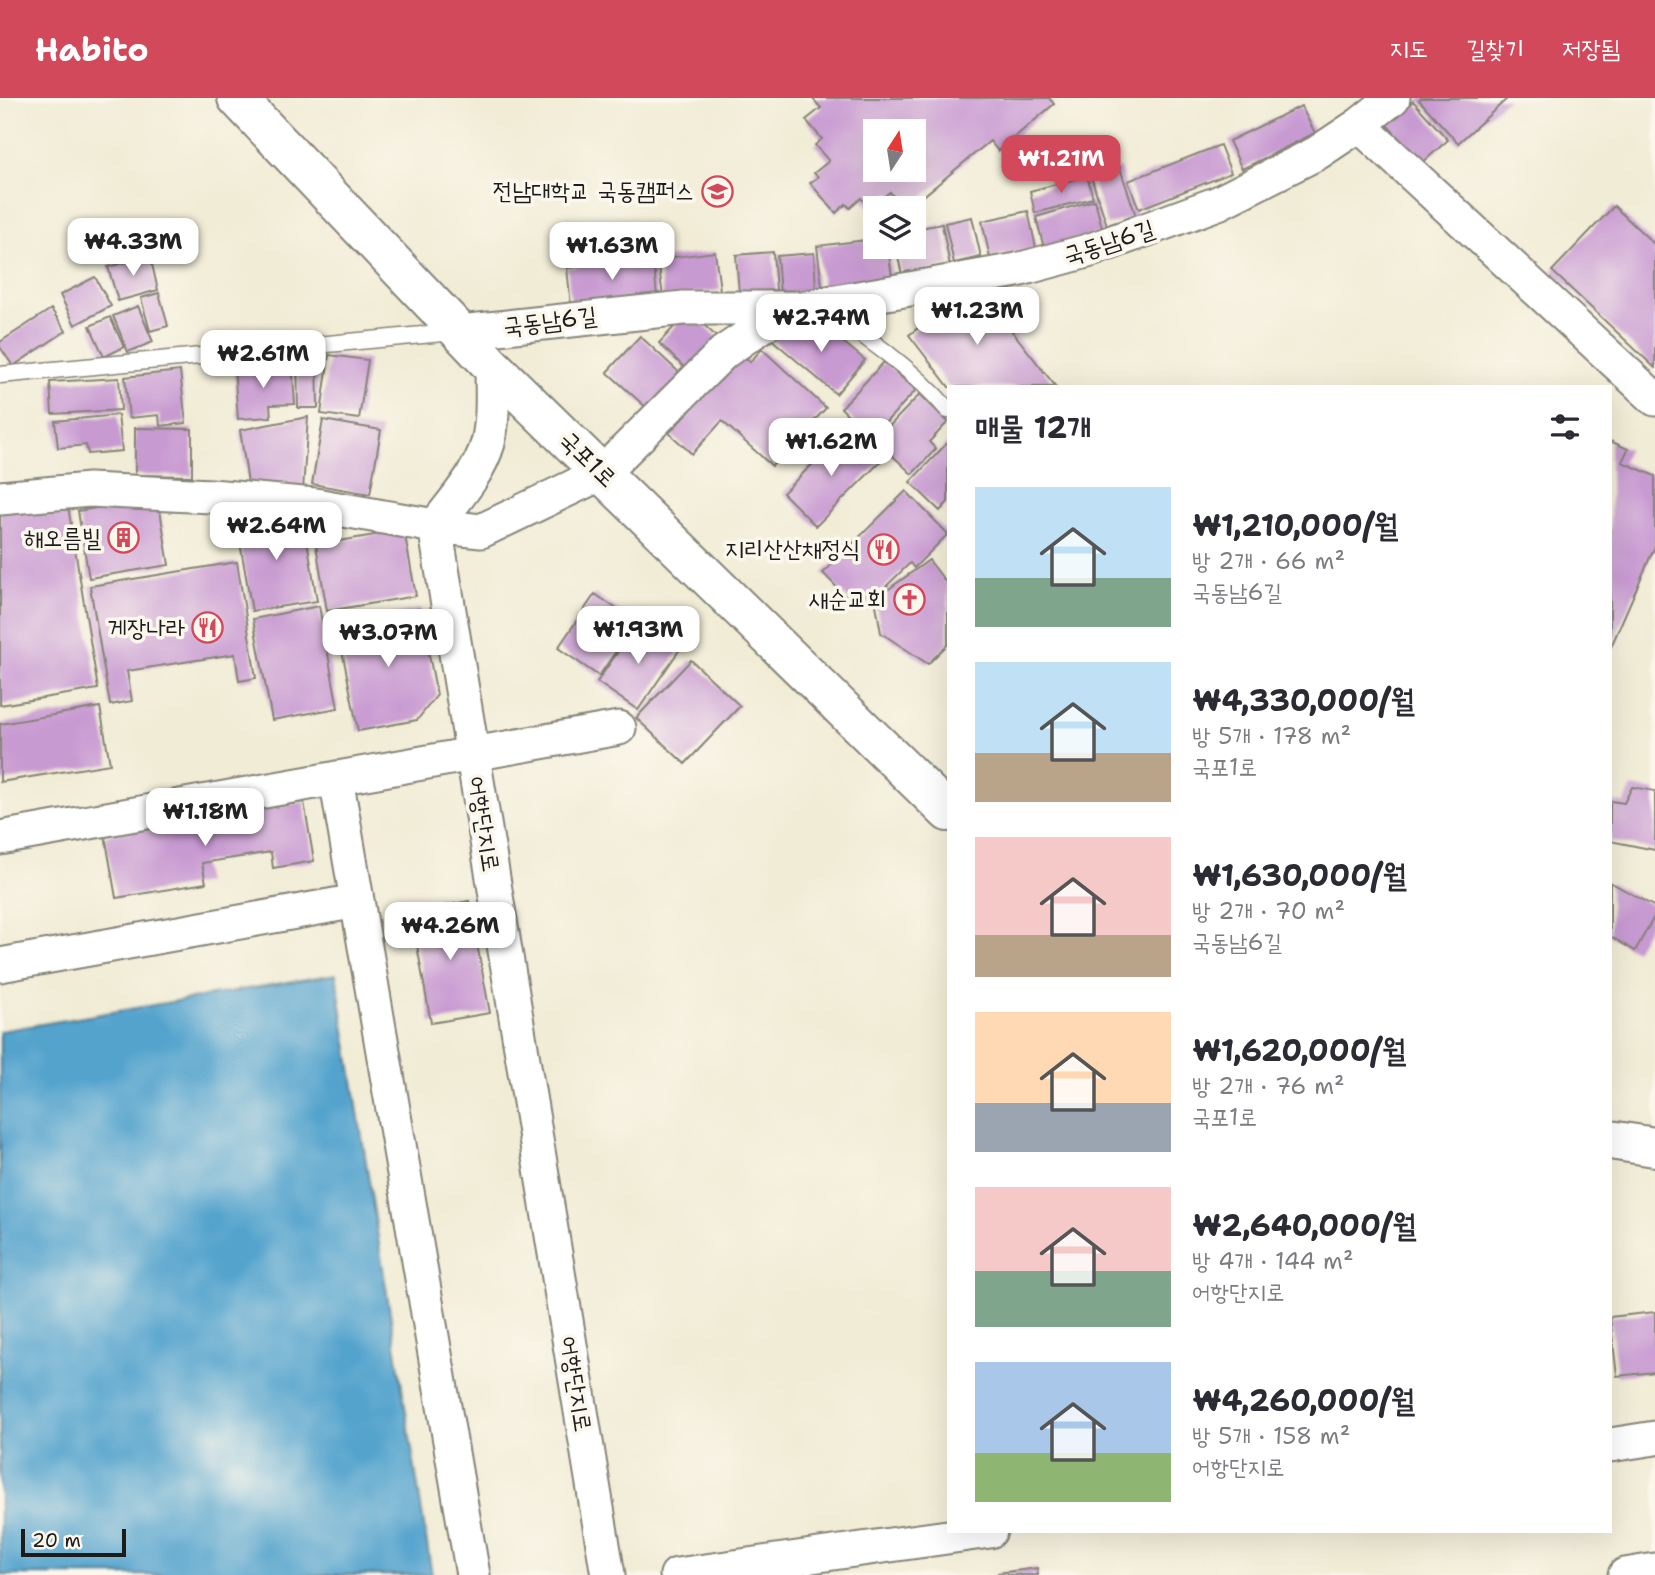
<!DOCTYPE html>
<html lang="ko">
<head>
<meta charset="utf-8">
<style>
	:root { --surface:#fff; --page:#f2f2f3; --text:#2b2b33; --muted:#7c7c81; --accent:#d1495b }
	body { margin:0; font-family:"Shantell Sans","Poor Story",sans-serif; background:var(--page); color:var(--text); height:100vh; display:flex; flex-direction:column; font-size:26px; white-space:nowrap }
	* { box-sizing:border-box; margin:0 }
	p { font-size:23px; color:var(--muted) }
	.icon { flex:none; width:38px; height:38px; fill:none; stroke:currentColor; stroke-width:2; stroke-linecap:round; stroke-linejoin:round }
	.map { position:relative; flex:1; overflow:hidden }
	.panel { position:absolute; left:947px; top:287px; width:665px; height:1148px; display:flex; flex-direction:column; background:var(--surface); border-radius:0px; box-shadow:0 7px 28px #0002 }
	.panel>* { flex:none }
	.needle { width:46px; rotate:12deg }
	.fabs { position:absolute; left:863px; top:21px; display:grid; gap:14px }
	.fabs a { display:grid; place-items:center; width:63px; height:63px; border-radius:0px; background:var(--surface); box-shadow:0 7px 28px #0002; font-size:35px }
	.scale { position:absolute; left:21px; bottom:18px; width:105px; box-sizing:border-box; padding-left:7px; border:4px solid #1c1c1c; border-top:0; font-size:19px; line-height:24px; white-space:nowrap; color:#1c1c1c; -webkit-text-stroke:5px #fbf7ec; paint-order:stroke }
	.price { position:absolute; translate:-50% -60px; padding:0 16px; border-radius:14px; background:#fff; color:#222; font-size:23px; line-height:46px; filter:drop-shadow(0 2px 4px #0008) }
	.price::after { content:''; position:absolute; left:50%; top:42px; width:21px; height:16px; margin-left:-10px; background:inherit; clip-path:polygon(0 0,100% 0,50% 100%) }
	.price.current { background:var(--accent); color:#fff }
	ul { padding:0; list-style:none }
	li { display:flex; align-items:center; gap:21px; height:175px; padding:0 28px }
	li span { display:grid; place-items:center; flex:none; width:196px; height:140px; border-radius:0px; color:#555 }
	li>.icon { margin-inline-start:auto }
	span .icon { width:84px; height:84px; fill:#fffc; stroke-width:1 }
	li b { font-size:30px }
	h2 { display:flex; justify-content:space-between; align-items:center; height:84px; padding:0 28px; font-size:30px }
	header { display:flex; align-items:center; gap:42px; box-sizing:border-box; height:98px; padding:0 35px; background:var(--accent); color:#fff }
	header strong { font-size:33px }
	nav { display:flex; gap:38px; margin-inline-start:auto; font-size:24px }
	.map>svg:first-child { display:block }
	.water { fill:#52a3cd; stroke:#376074; stroke-width:2 }
	.building { fill:#c89ad2; fill-rule:evenodd }
	.lines { fill:none; stroke-linecap:round; stroke-linejoin:round }
	.lane-casing { stroke:#868478; stroke-width:19 }
	.street-casing { stroke:#868478; stroke-width:37 }
	.secondary-casing { stroke:#868478; stroke-width:42 }
	.lane { stroke:#fff; stroke-width:16 }
	.street { stroke:#fff; stroke-width:33 }
	.secondary { stroke:#fff; stroke-width:38 }
	.labels { text-anchor:middle; dominant-baseline:central; stroke-width:7; stroke-linejoin:round; paint-order:stroke }
	.poi-label { font-size:24px; fill:#1c1c1c; stroke:#fbf7ec; text-anchor:end }
	.street-label { font-size:24px; fill:#1c1c1c; stroke:#fbf7ec }
</style>
</head>
<body>
<header>
<strong>Habito</strong>
<nav><a>지도</a><a>길찾기</a><a>저장됨</a></nav>
</header>
<div class="map">
<svg width="1655" height="1477" viewBox="0 0 1655 1477">
	<rect width="100%" height="100%" fill="#fbf7ec"/>
	<filter id="ink" filterUnits="userSpaceOnUse"><feTurbulence type="fractalNoise" baseFrequency=".0143" numOctaves="2"/><feDisplacementMap in="SourceGraphic" scale="14" xChannelSelector="R" yChannelSelector="G"/><feConvolveMatrix kernelMatrix="1 2 1 2 8 2 1 2 1" color-interpolation-filters="sRGB"/></filter>
	<filter id="wash" filterUnits="userSpaceOnUse"><feTurbulence type="fractalNoise" baseFrequency=".00686" numOctaves="4" result="noise"/><feDisplacementMap in="SourceGraphic" scale="28" xChannelSelector="R" yChannelSelector="G"/><feGaussianBlur stdDeviation="1.57" result="paint"/><feColorMatrix in="noise" values="0 0 0 0 0 0 0 0 0 0 0 0 0 0 0 0 0 1.4 0 .05"/><feComposite in="paint" operator="in"/></filter>
	<g filter="url(#wash)">
		<rect width="100%" height="100%" fill="#f1ecd5"/>
		<path class="water" d="M 336,876 L 432,1477 L 0,1477 L 0,933 Z"/>
		<g id="blocks">
			<path class="building" d="M 812,0 L 1049,0 L 1054,6 L 998,53 L 990,43 L 909,110 L 903,110 L 890,94 L 870,110 L 861,100 L 850,110 L 846,106 L 836,115 L 810,85 L 818,79 L 814,75 L 829,63 L 815,47 L 822,41 L 806,22 L 821,10 ZM 875,33 L 914,33 L 914,72 L 875,72 Z
				M 1421,0 L 1508,0 L 1458,45 L 1419,2 Z
				M 1413,3 L 1448,42 L 1422,65 L 1387,27 Z
				M 1301,8 L 1315,35 L 1242,71 L 1229,43 Z
				M 1220,47 L 1231,75 L 1139,111 L 1128,83 Z
				M 1120,70 L 1136,118 L 1107,127 L 1091,79 Z
				M 1087,78 L 1093,100 L 1035,115 L 1030,93 Z
				M 1095,102 L 1103,134 L 1044,150 L 1036,119 Z
				M 1614,108 L 1655,147 L 1655,270 L 1552,173 Z
				M 1028,113 L 1036,150 L 990,160 L 982,123 Z
				M 972,119 L 981,159 L 954,165 L 945,125 Z
				M 942,126 L 950,168 L 902,177 L 896,149 L 914,149 L 914,131 Z
				M 875,141 L 875,149 L 888,149 L 892,179 L 822,188 L 817,148 Z
				M 715,154 L 720,192 L 663,199 L 658,161 Z
				M 773,154 L 776,192 L 739,195 L 736,157 Z
				M 814,155 L 816,193 L 780,196 L 777,158 Z
				M 150,158 L 158,192 L 118,203 L 108,169 Z
				M 653,160 L 657,198 L 571,208 L 567,170 Z
				M 95,179 L 111,208 L 75,227 L 60,197 Z
				M 975,186 L 1056,289 L 949,289 L 909,237 Z
				M 159,195 L 168,228 L 150,233 L 141,200 Z
				M 138,208 L 153,244 L 128,254 L 113,218 Z
				M 51,211 L 66,233 L 13,268 L 0,249 L 0,244 Z
				M 689,213 L 720,242 L 689,274 L 659,245 Z
				M 110,219 L 124,249 L 104,259 L 90,228 Z
				M 819,224 L 865,262 L 836,296 L 770,240 Z
				M 640,238 L 683,278 L 650,313 L 607,274 Z
				M 762,251 L 826,310 L 772,368 L 722,323 L 692,356 L 669,335 L 742,256 L 750,264 Z
				M 329,257 L 368,262 L 359,321 L 321,316 Z
				M 297,259 L 317,259 L 318,310 L 298,310 Z
				M 884,264 L 916,292 L 871,340 L 841,310 Z
				M 292,266 L 295,306 L 270,307 L 271,319 L 238,321 L 234,270 Z
				M 180,273 L 186,325 L 160,328 L 159,317 L 129,320 L 125,279 Z
				M 119,280 L 121,312 L 52,316 L 50,284 Z
				M 920,296 L 948,324 L 929,344 L 936,351 L 912,376 L 876,342 Z
				M 118,317 L 122,353 L 88,356 L 86,347 L 58,350 L 55,323 Z
				M 308,319 L 303,392 L 248,385 L 240,332 Z
				M 323,322 L 381,332 L 370,396 L 312,386 Z
				M 135,330 L 192,331 L 192,378 L 135,377 Z
				M 847,332 L 880,364 L 816,428 L 783,395 Z
				M 1610,343 L 1628,351 L 1622,364 L 1655,378 L 1655,448 L 1610,551 Z
				M 948,344 L 948,404 L 940,413 L 910,384 Z
				M 906,393 L 948,436 L 914,470 L 910,465 L 868,506 L 859,497 L 851,504 L 823,475 Z
				M 158,400 L 169,467 L 89,480 L 78,413 Z
				M 67,402 L 98,591 L 0,607 L 0,413 Z
				M 264,417 L 265,424 L 303,417 L 317,503 L 252,513 L 236,422 Z
				M 404,432 L 416,498 L 327,513 L 316,447 Z
				M 929,462 L 948,487 L 948,546 L 928,566 L 881,535 L 875,501 Z
				M 237,464 L 256,580 L 239,583 L 235,556 L 127,573 L 132,603 L 110,607 L 90,488 Z
				M 595,496 L 636,524 L 599,578 L 558,550 Z
				M 319,508 L 338,610 L 272,622 L 253,521 Z
				M 420,511 L 437,597 L 417,622 L 358,633 L 337,527 Z
				M 639,523 L 680,551 L 638,612 L 597,584 Z
				M 691,562 L 740,608 L 685,666 L 636,620 Z
				M 100,609 L 110,666 L 0,684 L 0,626 Z
				M 1632,689 L 1655,693 L 1655,752 L 1610,743 L 1610,703 L 1624,705 Z
				M 304,704 L 314,763 L 273,770 L 271,754 L 202,765 L 206,785 L 116,800 L 105,737 Z
				M 1610,784 L 1655,809 L 1655,817 L 1635,853 L 1610,838 Z
				M 469,803 L 490,915 L 431,925 L 411,814 Z
				M 1655,1214 L 1655,1274 L 1617,1278 L 1610,1219 Z
				M 1037,1470 L 1038,1477 L 998,1477 L 998,1475 Z"/>
		</g>
	</g>
	<g filter="url(#ink)">
		<use href="#blocks" fill-opacity="0" stroke="#868478" stroke-width="2"/>
		<g class="lines">
			<defs>
				<path id="lane" d="M 834,204 C 849,230 866,239 888,256 C 910,273 931,292 948,312
					M 0,277 L 454,234"/>
				<path id="street" d="M 1359,27 L 1655,301
					M 460,234 L 684,210 L 802,210 L 1017,172 L 1091,152 L 1218,105 L 1317,55 L 1359,27 L 1393,0
					M 492,268 C 492,293 494,320 488,345 C 479,376 454,403 435,428 L 608,1477
					M 0,400 L 89,392 L 211,398 L 315,407 L 435,428 L 481,433 L 602,375 L 724,254 L 774,220 L 792,214
					M 336,680 L 473,1477
					M 0,740 L 619,630
					M 0,867 L 357,803
					M 1610,1347 L 1655,1340
					M 677,1477 L 990,1433
					M 1625,1477 L 1655,1472"/>
				<path id="secondary" d="M 237,0 L 492,268 L 948,714
					M 1610,1042 L 1655,1049"/>
			</defs>
			<use href="#lane" class="lane-casing"/>
			<use href="#street" class="street-casing"/>
			<use href="#secondary" class="secondary-casing"/>
			<use href="#lane" class="lane"/>
			<use href="#street" class="street"/>
			<use href="#secondary" class="secondary"/>
		</g>
	</g>
	<defs>
		<symbol id="university-ring" viewBox="-11 -11 22 22"><circle r="9.5" fill="#fbf7ec" stroke="#d1495b" stroke-width="1.5"/><path d="M0-5L7-2L0 1L-7-2ZM-4 1L0 2.5L4 1V4Q0 6-4 4Z" fill="#d1495b"/></symbol>
		<symbol id="building-ring" viewBox="-11 -11 22 22"><circle r="9.5" fill="#fbf7ec" stroke="#d1495b" stroke-width="1.5"/><path d="M-4-6H4V6H1V3H-1V6H-4ZM-2.5-4.3h1.7v1.8h-1.7ZM.8-4.3h1.7v1.8H.8ZM-2.5-1h1.7V.8h-1.7ZM.8-1h1.7V.8H.8Z" fill="#d1495b"/></symbol>
		<symbol id="restaurant-ring" viewBox="-11 -11 22 22"><circle r="9.5" fill="#fbf7ec" stroke="#d1495b" stroke-width="1.5"/><path d="M-5-6h1v4h1v-4h1v4h1v-4h1v5L-1.5 .5V6h-2V.5L-5-1ZM5-6V6H3V1.5H1.5Q1.5-4 5-6Z" fill="#d1495b"/></symbol>
		<symbol id="church-ring" viewBox="-11 -11 22 22"><circle r="9.5" fill="#fbf7ec" stroke="#d1495b" stroke-width="1.5"/><path d="M-1.2-6h2.4v3.5h3.3v2.4h-3.3V6h-2.4V-.1h-3.3v-2.4h3.3Z" fill="#d1495b"/></symbol>
	</defs>
	<g fill-rule="evenodd">
		<use href="#university-ring" x="700" y="76" width="35" height="35"/>
		<use href="#building-ring" x="106" y="422" width="35" height="35"/>
		<use href="#restaurant-ring" x="866" y="434" width="35" height="35"/>
		<use href="#church-ring" x="892" y="484" width="35" height="35"/>
		<use href="#restaurant-ring" x="190" y="512" width="35" height="35"/>
	</g>
	<g class="labels">
		<g class="poi-label">
			<text x="694" y="93">전남대학교 국동캠퍼스</text>
			<text x="101" y="440">해오름빌</text>
			<text x="860" y="451">지리산산채정식</text>
			<text x="886" y="501">새순교회</text>
			<text x="185" y="530">게장나라</text>
		</g>
		<g class="street-label">
			<text transform="translate(1109 144) rotate(-18)">국동남6길</text>
			<text transform="translate(550 223) rotate(-7)">국동남6길</text>
			<text transform="translate(588 361) rotate(44)">국포1로</text>
			<text transform="translate(484 726) rotate(81)">어항단지로</text>
			<text transform="translate(576 1286) rotate(81)">어항단지로</text>
		</g>
	</g>
</svg>
<div class="fabs">
<a><svg class="needle" viewBox="-14 -14 28 28"><path d="M0-13l5 13h-10z" fill="#e53935"/><path d="M0 13l5-13h-10z" fill="#7c7c81"/></svg></a>
<a><svg class="icon" aria-label="layers" viewBox="0 0 24 24"><path d="M12 4l9 5-9 5-9-5zM3 14l9 5 9-5"/></svg></a>
</div>
<div class="scale">20 m</div>
<b class="price current" style="left:1061px;top:97px">₩1.21M</b>
<b class="price" style="left:133px;top:180px">₩4.33M</b>
<b class="price" style="left:612px;top:184px">₩1.63M</b>
<b class="price" style="left:977px;top:249px">₩1.23M</b>
<b class="price" style="left:821px;top:256px">₩2.74M</b>
<b class="price" style="left:263px;top:292px">₩2.61M</b>
<b class="price" style="left:831px;top:380px">₩1.62M</b>
<b class="price" style="left:276px;top:464px">₩2.64M</b>
<b class="price" style="left:638px;top:568px">₩1.93M</b>
<b class="price" style="left:388px;top:571px">₩3.07M</b>
<b class="price" style="left:205px;top:750px">₩1.18M</b>
<b class="price" style="left:450px;top:864px">₩4.26M</b>
<section class="panel">
<h2>매물 12개<svg class="icon" aria-label="filters" viewBox="0 0 24 24"><path d="M4 7h16M4 17h16"/><circle cx="9" cy="7" r="2"/><circle cx="15" cy="17" r="2"/></svg></h2>
<ul>
<li><span style="background:linear-gradient(#bfe0f5 65%,#7fa58c 0)"><svg class="icon" aria-label="home" viewBox="0 0 24 24"><path d="M3 11l9-7 9 7M6 9v11h12V9"/></svg></span><div><b>₩1,210,000/월</b><p>방 2개 · 66 m²</p><p>국동남6길</p></div></li>
<li><span style="background:linear-gradient(#bfe0f5 65%,#b9a48a 0)"><svg class="icon" aria-label="home" viewBox="0 0 24 24"><path d="M3 11l9-7 9 7M6 9v11h12V9"/></svg></span><div><b>₩4,330,000/월</b><p>방 5개 · 178 m²</p><p>국포1로</p></div></li>
<li><span style="background:linear-gradient(#f6c9c9 70%,#b9a48a 0)"><svg class="icon" aria-label="home" viewBox="0 0 24 24"><path d="M3 11l9-7 9 7M6 9v11h12V9"/></svg></span><div><b>₩1,630,000/월</b><p>방 2개 · 70 m²</p><p>국동남6길</p></div></li>
<li><span style="background:linear-gradient(#ffd9b3 65%,#9aa5b1 0)"><svg class="icon" aria-label="home" viewBox="0 0 24 24"><path d="M3 11l9-7 9 7M6 9v11h12V9"/></svg></span><div><b>₩1,620,000/월</b><p>방 2개 · 76 m²</p><p>국포1로</p></div></li>
<li><span style="background:linear-gradient(#f6c9c9 60%,#7fa58c 0)"><svg class="icon" aria-label="home" viewBox="0 0 24 24"><path d="M3 11l9-7 9 7M6 9v11h12V9"/></svg></span><div><b>₩2,640,000/월</b><p>방 4개 · 144 m²</p><p>어항단지로</p></div></li>
<li><span style="background:linear-gradient(#a9c7e8 65%,#8fb573 0)"><svg class="icon" aria-label="home" viewBox="0 0 24 24"><path d="M3 11l9-7 9 7M6 9v11h12V9"/></svg></span><div><b>₩4,260,000/월</b><p>방 5개 · 158 m²</p><p>어항단지로</p></div></li>
</ul>
</section>
</div>
</body>
</html>
